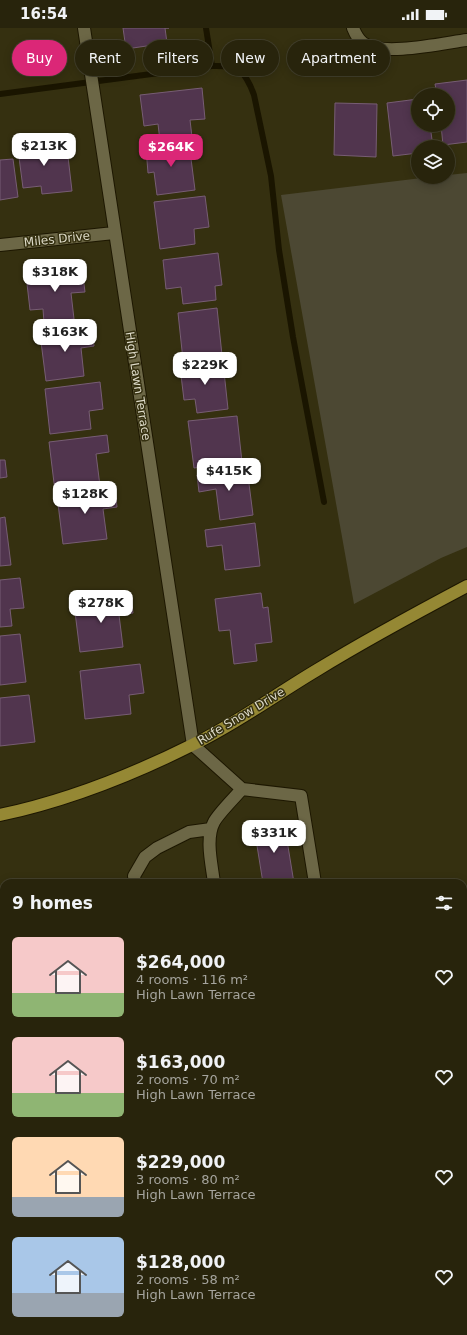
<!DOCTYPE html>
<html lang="en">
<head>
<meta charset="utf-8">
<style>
	:root { --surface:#28240c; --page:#34301a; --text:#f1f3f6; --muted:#a5a49d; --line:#44412d; --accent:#db2777 }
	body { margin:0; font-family:"DejaVu Sans",sans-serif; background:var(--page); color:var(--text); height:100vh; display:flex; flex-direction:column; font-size:15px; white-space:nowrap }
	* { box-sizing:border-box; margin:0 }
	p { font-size:13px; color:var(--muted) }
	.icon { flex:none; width:22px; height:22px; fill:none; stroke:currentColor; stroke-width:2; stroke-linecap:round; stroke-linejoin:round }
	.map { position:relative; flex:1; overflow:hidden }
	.side { position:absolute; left:0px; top:851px; width:467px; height:456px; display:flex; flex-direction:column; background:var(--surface); border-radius:12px 12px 0 0; box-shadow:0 2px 10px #0003,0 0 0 1px var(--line) }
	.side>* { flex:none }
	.hud { position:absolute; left:12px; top:12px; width:443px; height:36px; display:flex; gap:8px }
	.fabs { position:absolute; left:411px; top:60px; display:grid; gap:8px }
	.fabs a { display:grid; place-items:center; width:44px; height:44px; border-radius:50%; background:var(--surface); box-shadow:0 2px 10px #0003,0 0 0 1px var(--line); font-size:20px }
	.price { position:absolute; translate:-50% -34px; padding:0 9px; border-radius:8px; background:#fff; color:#222; font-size:13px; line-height:26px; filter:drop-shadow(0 1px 2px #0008) }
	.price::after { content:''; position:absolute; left:50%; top:24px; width:12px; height:9px; margin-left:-6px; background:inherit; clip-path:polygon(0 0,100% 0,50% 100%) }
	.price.active { background:var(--accent); color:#fff }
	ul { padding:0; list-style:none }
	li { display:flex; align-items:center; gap:12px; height:100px; padding:0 12px }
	li span { display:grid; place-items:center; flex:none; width:112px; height:80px; border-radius:6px; color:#555 }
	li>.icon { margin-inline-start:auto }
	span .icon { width:48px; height:48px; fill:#fffc; stroke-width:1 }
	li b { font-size:17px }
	h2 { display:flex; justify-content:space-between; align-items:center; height:48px; padding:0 12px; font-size:17px }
	.chip { padding:0 14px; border-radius:18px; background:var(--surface); box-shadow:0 2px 10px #0003,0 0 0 1px var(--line); font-size:14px; line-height:36px }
	.chip.active { background:var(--accent); color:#fff }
	.status { display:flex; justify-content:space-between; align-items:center; height:28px; padding:0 20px; background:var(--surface); direction:ltr }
	.status svg { height:11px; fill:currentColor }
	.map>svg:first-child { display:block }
	.green { fill:#4c4833 }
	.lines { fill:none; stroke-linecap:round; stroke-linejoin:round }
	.stream { stroke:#1a1500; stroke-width:6 }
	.building { fill:#51354e; stroke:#775d74 }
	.minor-casing { stroke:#1d1700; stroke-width:14 }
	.major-casing { stroke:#1d1700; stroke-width:14 }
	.minor { stroke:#6c6746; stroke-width:12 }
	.major { stroke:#958834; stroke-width:12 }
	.labels { text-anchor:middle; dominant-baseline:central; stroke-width:3; stroke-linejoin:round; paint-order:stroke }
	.street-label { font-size:12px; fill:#dedbc9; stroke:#353010 }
</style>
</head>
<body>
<div class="status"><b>16:54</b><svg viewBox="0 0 49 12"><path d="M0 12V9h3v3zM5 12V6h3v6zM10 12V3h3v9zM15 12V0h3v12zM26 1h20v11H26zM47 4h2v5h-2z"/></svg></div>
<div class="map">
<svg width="467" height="1307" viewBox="0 0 467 1307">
	<rect width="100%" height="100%" fill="#353010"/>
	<path class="green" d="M 467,145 L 467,519 L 441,530 L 354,576 L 281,167 L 430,149 L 448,149 L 448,147 Z"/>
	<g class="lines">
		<path class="stream" d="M 206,0 L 212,38
			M 0,66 L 212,38 C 238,37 245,42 254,67 L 271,148 L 279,222 L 293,309 L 324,474"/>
	</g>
	<path class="building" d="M 123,0 L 169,0 L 165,0 L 167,15 L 126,21 Z
		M 467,52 L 467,114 L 443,117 L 441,97 L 448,97 L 448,67 L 437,67 L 435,56 Z
		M 202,60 L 205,91 L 190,92 L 192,109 L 160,113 L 158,96 L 144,98 L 140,67 Z
		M 418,71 L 418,97 L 430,97 L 433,119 L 418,119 L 418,125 L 393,128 L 387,75 Z
		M 335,75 L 377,76 L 376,129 L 334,127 Z
		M 49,110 L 51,122 L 67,120 L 72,163 L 42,166 L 41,158 L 23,160 L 17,114 Z
		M 189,115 L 195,162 L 157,167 L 154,144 L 148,145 L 146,120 Z
		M 13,131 L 18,169 L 0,172 L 0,132 Z
		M 205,168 L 209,199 L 194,201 L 195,216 L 160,221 L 154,174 Z
		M 218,225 L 222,257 L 215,258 L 216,272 L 183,276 L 181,259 L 166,261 L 163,232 Z
		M 82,240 L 85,264 L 71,265 L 74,291 L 44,295 L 43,281 L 30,282 L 26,247 Z
		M 217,280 L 222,327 L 183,332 L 178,285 Z
		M 92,299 L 94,318 L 81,320 L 84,348 L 46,353 L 40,306 Z
		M 223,334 L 228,381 L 197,385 L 195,371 L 184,372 L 180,339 Z
		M 100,354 L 103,381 L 89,383 L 91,401 L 50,406 L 45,361 Z
		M 237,388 L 242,434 L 194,440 L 188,393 Z
		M 107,407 L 109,424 L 96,426 L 100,458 L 55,463 L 49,414 Z
		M 0,432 L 5,432 L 7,449 L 0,450 Z
		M 247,440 L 253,487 L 220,492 L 216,461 L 199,464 L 197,447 Z
		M 115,461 L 117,479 L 103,481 L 107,511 L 63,516 L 57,468 Z
		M 5,489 L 11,537 L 0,538 L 0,490 Z
		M 255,495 L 260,538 L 225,542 L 222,517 L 207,519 L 205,502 Z
		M 20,550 L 24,580 L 10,581 L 12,598 L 0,599 L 0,552 Z
		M 261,565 L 263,580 L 268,579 L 272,614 L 255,616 L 257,633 L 234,636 L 230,602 L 219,603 L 215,571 Z
		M 131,569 L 133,585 L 119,587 L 123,619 L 80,624 L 74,576 Z
		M 20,606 L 26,654 L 0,657 L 0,608 Z
		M 140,636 L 144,665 L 129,667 L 131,686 L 85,691 L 80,643 Z
		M 29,667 L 35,714 L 0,718 L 0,670 Z
		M 284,794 L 294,855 L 263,855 L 254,799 Z
		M 0,919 L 4,927 L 4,951 L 0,952 Z
		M 0,992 L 4,993 L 4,1045 L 0,1044 Z
		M 2,1190 L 4,1191 L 4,1253 L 0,1251 L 0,1193 Z
		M 56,1303 L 111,1303 L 112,1307 L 70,1307 L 70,1306 L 56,1307 Z
		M 178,1303 L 226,1303 L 225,1307 L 177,1307 Z"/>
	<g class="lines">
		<defs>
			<path id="minor" d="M 84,0 L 193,717 L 242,761 L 301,768 L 315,855
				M 353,0 C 355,5 359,12 363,15 C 382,29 444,15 467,12
				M 0,217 L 114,205
				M 135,855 L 134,848 L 145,829 L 157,820 L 189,804 L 211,801
				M 214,855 C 212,837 205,811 214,794 C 218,786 235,769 242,761"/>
			<path id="major" d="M 0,787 C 66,773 132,747 192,717 C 236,696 275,667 317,642 C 366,612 416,585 467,558"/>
		</defs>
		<use href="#minor" class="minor-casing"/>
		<use href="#major" class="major-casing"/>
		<use href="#minor" class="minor"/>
		<use href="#major" class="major"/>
	</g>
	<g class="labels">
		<g class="street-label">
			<text transform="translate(57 211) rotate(-6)">Miles Drive</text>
			<text transform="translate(138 358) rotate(81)">High Lawn Terrace</text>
			<text transform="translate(241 688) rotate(-31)">Rufe Snow Drive</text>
		</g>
	</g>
</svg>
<div class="fabs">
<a><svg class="icon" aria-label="locate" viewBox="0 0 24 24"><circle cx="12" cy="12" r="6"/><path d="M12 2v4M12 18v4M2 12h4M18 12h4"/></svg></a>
<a><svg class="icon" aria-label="layers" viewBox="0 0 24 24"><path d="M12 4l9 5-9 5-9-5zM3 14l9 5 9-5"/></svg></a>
</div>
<b class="price" style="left:44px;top:139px">$213K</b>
<b class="price active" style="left:171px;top:140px">$264K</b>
<b class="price" style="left:55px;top:265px">$318K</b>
<b class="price" style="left:65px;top:325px">$163K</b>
<b class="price" style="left:205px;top:358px">$229K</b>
<b class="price" style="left:229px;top:464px">$415K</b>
<b class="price" style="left:85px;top:487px">$128K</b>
<b class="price" style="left:101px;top:596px">$278K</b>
<b class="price" style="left:274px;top:826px">$331K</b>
<div class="hud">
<a class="chip active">Buy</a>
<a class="chip">Rent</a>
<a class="chip">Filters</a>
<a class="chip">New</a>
<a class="chip">Apartment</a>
</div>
<section class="side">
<h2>9 homes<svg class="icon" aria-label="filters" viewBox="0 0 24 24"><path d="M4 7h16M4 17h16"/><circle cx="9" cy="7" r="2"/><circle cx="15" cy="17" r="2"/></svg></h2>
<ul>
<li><span style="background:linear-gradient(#f6c9c9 70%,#8fb573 0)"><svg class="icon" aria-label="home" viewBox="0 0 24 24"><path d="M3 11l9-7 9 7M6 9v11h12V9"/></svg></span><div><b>$264,000</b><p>4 rooms · 116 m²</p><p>High Lawn Terrace</p></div><svg class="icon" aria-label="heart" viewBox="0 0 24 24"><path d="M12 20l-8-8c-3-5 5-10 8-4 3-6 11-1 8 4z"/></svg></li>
<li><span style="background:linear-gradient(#f6c9c9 70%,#8fb573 0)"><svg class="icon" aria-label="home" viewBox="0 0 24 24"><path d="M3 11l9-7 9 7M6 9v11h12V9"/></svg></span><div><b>$163,000</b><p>2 rooms · 70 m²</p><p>High Lawn Terrace</p></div><svg class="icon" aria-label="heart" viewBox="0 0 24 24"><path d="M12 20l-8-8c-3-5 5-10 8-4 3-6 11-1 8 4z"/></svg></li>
<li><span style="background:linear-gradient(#ffd9b3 75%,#9aa5b1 0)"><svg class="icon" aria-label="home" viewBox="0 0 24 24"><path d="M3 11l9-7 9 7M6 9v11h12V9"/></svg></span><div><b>$229,000</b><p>3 rooms · 80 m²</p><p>High Lawn Terrace</p></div><svg class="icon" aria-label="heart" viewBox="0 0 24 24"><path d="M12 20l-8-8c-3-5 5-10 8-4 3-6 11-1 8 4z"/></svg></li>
<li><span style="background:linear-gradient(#a9c7e8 70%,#9aa5b1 0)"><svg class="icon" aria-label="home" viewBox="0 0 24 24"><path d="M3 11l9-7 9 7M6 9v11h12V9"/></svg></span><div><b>$128,000</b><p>2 rooms · 58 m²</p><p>High Lawn Terrace</p></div><svg class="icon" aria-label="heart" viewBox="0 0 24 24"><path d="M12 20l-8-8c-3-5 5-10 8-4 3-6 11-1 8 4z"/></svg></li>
</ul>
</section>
</div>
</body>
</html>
